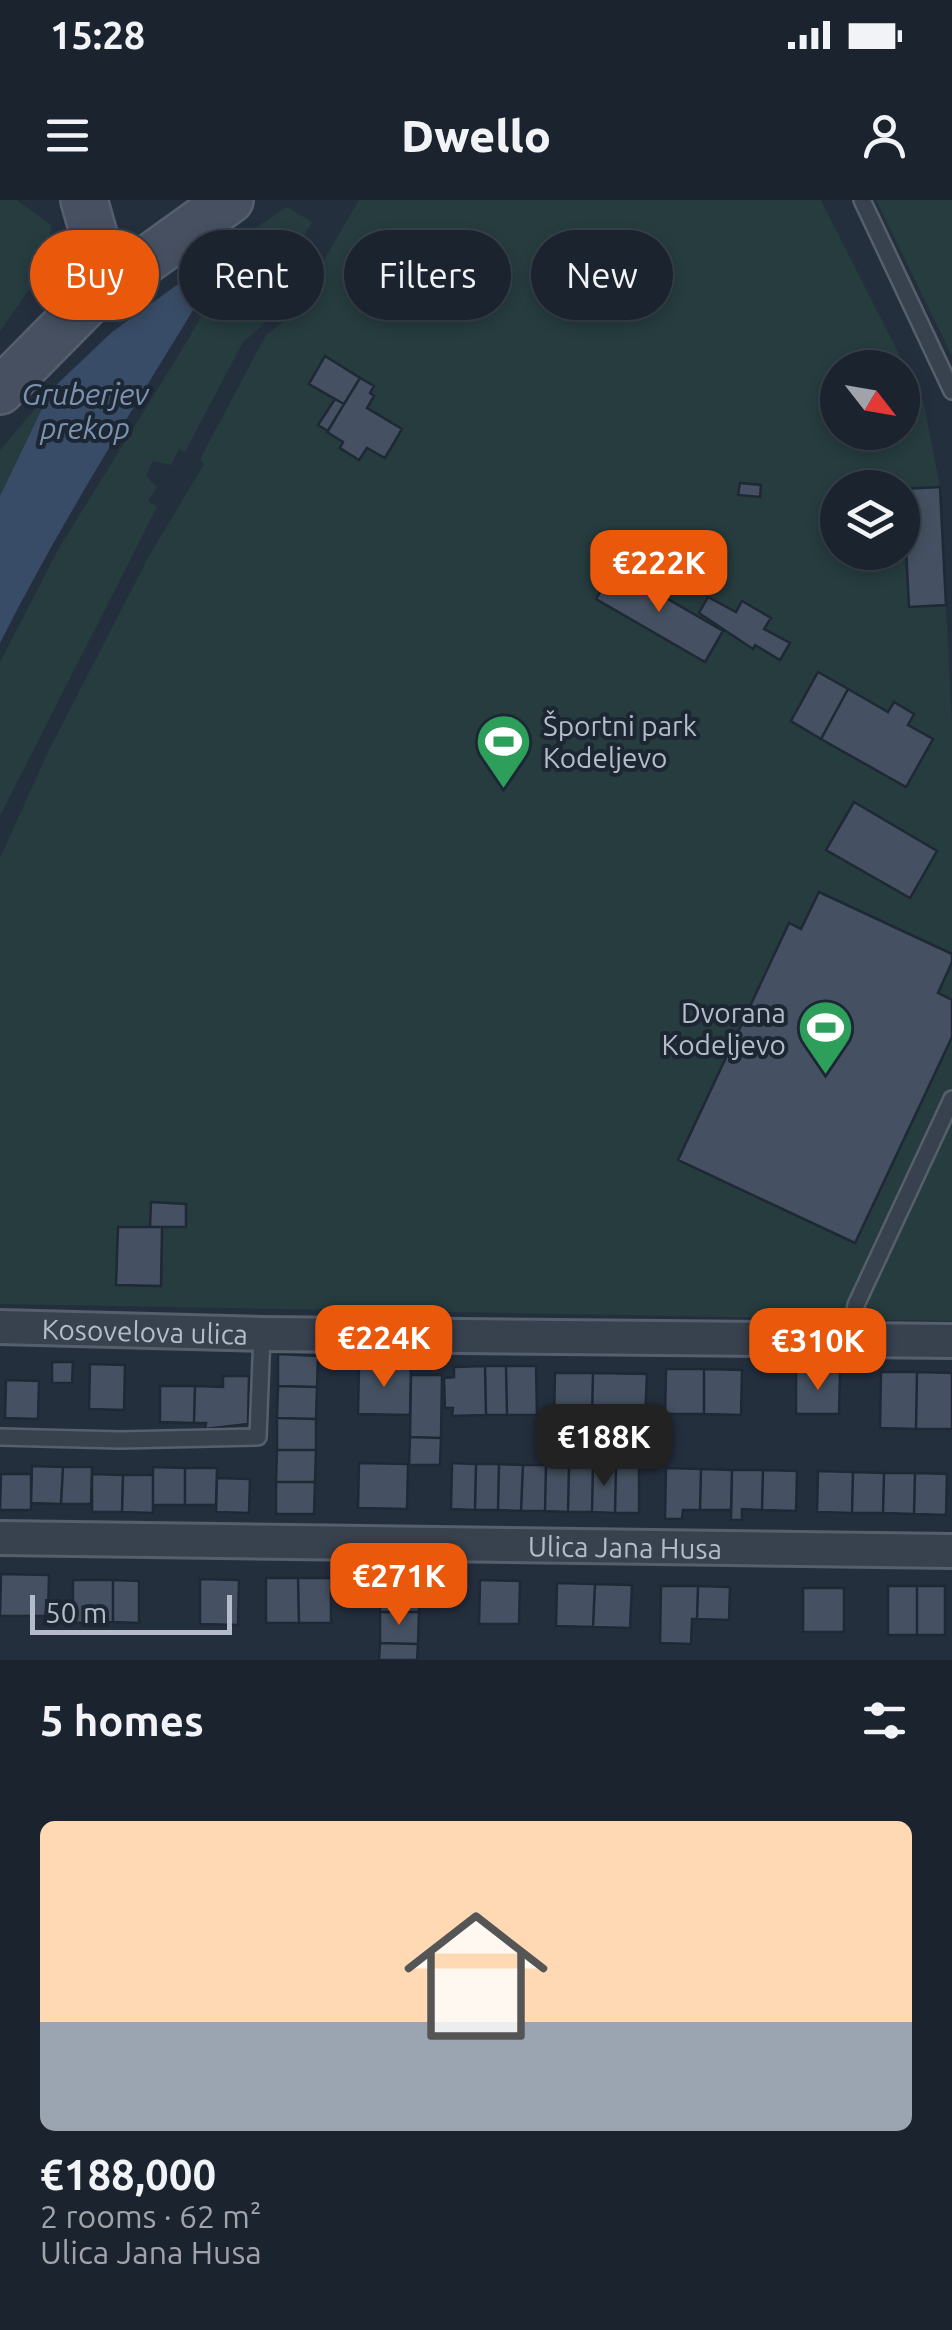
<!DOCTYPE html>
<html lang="en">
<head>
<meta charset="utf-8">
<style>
	:root { --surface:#1b232e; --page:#242b36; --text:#f1f3f6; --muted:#a0a4aa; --line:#39404a; --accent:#ea580c }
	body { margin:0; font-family:Ubuntu,sans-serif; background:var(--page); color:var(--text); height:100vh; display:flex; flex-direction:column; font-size:38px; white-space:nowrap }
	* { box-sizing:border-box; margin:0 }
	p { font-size:32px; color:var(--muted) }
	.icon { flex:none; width:55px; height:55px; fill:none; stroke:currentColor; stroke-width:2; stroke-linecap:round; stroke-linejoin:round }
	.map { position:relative; height:1460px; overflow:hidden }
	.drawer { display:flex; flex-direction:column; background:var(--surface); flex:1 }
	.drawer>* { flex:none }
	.banner { position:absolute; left:30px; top:30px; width:892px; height:90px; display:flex; gap:20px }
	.needle { width:65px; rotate:121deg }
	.controls { position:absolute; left:820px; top:150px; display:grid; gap:20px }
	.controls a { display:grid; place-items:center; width:100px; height:100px; border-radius:50%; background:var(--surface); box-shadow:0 5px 15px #0003,0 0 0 2px var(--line); font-size:50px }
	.scale { position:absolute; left:30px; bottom:25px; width:202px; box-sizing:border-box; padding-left:10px; border:5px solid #b4bcc9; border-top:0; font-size:28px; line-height:35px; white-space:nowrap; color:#b4bcc9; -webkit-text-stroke:8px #1d2633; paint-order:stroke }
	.price { position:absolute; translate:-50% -85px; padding:0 22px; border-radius:20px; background:var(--accent); color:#fff; font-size:32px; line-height:65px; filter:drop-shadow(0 2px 5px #0008) }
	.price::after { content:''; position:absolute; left:50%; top:60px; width:30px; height:22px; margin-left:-15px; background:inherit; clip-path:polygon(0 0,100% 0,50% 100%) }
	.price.current { background:#222; color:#fff }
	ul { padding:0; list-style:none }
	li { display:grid; align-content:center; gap:20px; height:530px; padding:0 40px }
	li span { display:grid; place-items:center; height:310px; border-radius:15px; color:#555 }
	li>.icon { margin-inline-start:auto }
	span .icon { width:180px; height:180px; fill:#fffc; stroke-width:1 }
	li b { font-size:42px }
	h2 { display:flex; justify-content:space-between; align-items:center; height:120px; padding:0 40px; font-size:42px }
	.chip { padding:0 35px; border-radius:45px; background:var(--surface); box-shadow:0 5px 15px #0003,0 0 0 2px var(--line); font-size:35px; line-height:90px }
	.chip.current { background:var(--accent); color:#fff }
	.status { display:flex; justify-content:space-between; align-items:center; height:70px; padding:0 50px; background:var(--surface); direction:ltr }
	.status svg { height:28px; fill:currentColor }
	header { display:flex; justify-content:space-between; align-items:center; height:130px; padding:0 40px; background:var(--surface); font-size:45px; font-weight:800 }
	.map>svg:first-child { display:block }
	.green { fill:#263c3f; fill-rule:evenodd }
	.water { fill:#394c67 }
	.pier { fill:#242f3e }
	.building { fill:#455162; stroke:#1f2835; stroke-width:2.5 }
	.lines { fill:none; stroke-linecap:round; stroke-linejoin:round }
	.lane-casing { stroke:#565f6c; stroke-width:20 }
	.street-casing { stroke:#565f6c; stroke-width:38 }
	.secondary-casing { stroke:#565f6c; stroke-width:50 }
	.lane { stroke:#38414e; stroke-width:15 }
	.street { stroke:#38414e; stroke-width:32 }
	.secondary { stroke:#465061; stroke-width:45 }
	.labels { text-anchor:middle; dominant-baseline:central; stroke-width:8; stroke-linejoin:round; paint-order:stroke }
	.poi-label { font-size:28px; fill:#b4bcc9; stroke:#1d2633; text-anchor:start }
	.street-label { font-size:28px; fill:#b4bcc9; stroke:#1d2633 }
	.water-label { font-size:30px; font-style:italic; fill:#7c92b1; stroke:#1d2633 }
</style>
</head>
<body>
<div class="status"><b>15:28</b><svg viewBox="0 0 49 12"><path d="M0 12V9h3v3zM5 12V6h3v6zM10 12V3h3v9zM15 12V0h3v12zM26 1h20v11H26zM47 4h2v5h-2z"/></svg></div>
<header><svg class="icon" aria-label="menu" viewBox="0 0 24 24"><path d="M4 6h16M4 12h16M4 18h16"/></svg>Dwello<svg class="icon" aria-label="person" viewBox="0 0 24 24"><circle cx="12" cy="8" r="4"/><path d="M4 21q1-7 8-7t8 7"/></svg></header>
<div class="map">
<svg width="952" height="1460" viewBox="0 0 952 1460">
	<rect width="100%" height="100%" fill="#242f3e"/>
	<path class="green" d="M 0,0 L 17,0 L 52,26 L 40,74 L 0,131 Z
		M 359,0 L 821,0 L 924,204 L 940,287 L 952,525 L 952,1121 L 0,1104 L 0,658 L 49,550 L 149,356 L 204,264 L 200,259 L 266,135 L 291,116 ZM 838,168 L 902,168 L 902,232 L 838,232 ZM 838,288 L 902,288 L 902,352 L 838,352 Z
		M 876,0 L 952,0 L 952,156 L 880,8 Z
		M 287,7 L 312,22 L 292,57 L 296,61 L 262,126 L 243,142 L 185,252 L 179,249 L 171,265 L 153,261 L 146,276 L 157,287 L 148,301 L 157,307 L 0,616 L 0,462 L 59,348 L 186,143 L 249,32 Z
		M 51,190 L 0,296 L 0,250 Z"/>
	<path class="water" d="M 175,0 L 259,0 C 173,148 77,290 0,443 L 0,296 L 51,190 Z"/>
	<path class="pier" d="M 169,0 L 264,0 L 243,37 L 112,132 L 51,190 L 47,186 Z"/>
	<path class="building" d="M 325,156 L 360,178 L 344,204 L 309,184 Z
		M 360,178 L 374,186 L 370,193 L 374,196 L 367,208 L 402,229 L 385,258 L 367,248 L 359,260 L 340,248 L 343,242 L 327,232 Z
		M 335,199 L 344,204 L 328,231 L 318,225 Z
		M 740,283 L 761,285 L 760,297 L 738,295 Z
		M 940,287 L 946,405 L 909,407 L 903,289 Z
		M 614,368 L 723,431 L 705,462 L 596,399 Z
		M 708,397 L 736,412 L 742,401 L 771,418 L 764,429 L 790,443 L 780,460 L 755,445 L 753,449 L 699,413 Z
		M 818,472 L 848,489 L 821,539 L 791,521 Z
		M 848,489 L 888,512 L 894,502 L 914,514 L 908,525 L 933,539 L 906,587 L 821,539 Z
		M 854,602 L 937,651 L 910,698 L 826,650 Z
		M 819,692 L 952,754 L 952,762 L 938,793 L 952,800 L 952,837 L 855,1043 L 678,960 L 789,723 L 801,729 Z
		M 151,1002 L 186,1004 L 186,1027 L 150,1027 Z
		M 118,1027 L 162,1027 L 161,1086 L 116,1085 Z
		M 278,1154 L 318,1156 L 317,1187 L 278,1186 Z
		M 52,1162 L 73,1162 L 72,1183 L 52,1183 Z
		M 90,1164 L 125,1165 L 124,1210 L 89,1209 Z
		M 359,1166 L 411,1167 L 410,1215 L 358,1214 Z
		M 485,1166 L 506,1166 L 507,1215 L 486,1215 Z
		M 485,1166 L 486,1215 L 452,1216 L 453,1208 L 445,1208 L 444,1178 L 454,1177 L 454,1167 Z
		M 506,1166 L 536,1166 L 537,1215 L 507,1215 Z
		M 666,1169 L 704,1169 L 704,1214 L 665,1214 Z
		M 704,1169 L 742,1170 L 741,1215 L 704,1214 Z
		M 796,1171 L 840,1172 L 839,1214 L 796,1214 Z
		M 881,1172 L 917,1172 L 916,1229 L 880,1228 Z
		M 917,1172 L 952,1173 L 952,1229 L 916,1229 Z
		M 555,1173 L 593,1173 L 592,1219 L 554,1219 Z
		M 593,1173 L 647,1174 L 645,1220 L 592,1219 Z
		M 411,1175 L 442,1175 L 441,1238 L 410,1237 Z
		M 223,1176 L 249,1176 L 248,1224 L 205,1229 L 206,1223 L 194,1223 L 195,1186 L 223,1187 Z
		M 6,1180 L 39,1181 L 38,1219 L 5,1218 Z
		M 160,1186 L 195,1186 L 194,1223 L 160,1222 Z
		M 278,1186 L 317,1187 L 316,1219 L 277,1218 Z
		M 277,1218 L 316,1219 L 316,1250 L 277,1250 Z
		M 410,1237 L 441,1238 L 440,1265 L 409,1265 Z
		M 277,1250 L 316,1250 L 315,1282 L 276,1282 Z
		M 359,1263 L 408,1264 L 407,1309 L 358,1308 Z
		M 452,1263 L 476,1264 L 475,1310 L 451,1309 Z
		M 476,1264 L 499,1264 L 498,1310 L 475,1310 Z
		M 499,1264 L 523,1265 L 521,1311 L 498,1310 Z
		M 523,1265 L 546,1265 L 545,1311 L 521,1311 Z
		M 546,1265 L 569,1266 L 568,1312 L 545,1311 Z
		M 32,1266 L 63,1267 L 61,1304 L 31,1303 Z
		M 569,1266 L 593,1266 L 592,1312 L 568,1312 Z
		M 593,1266 L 616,1266 L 615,1313 L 592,1312 Z
		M 616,1266 L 639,1267 L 639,1313 L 615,1313 Z
		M 63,1267 L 92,1267 L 91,1304 L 61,1304 Z
		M 153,1267 L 185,1268 L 185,1305 L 153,1305 Z
		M 185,1268 L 217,1268 L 216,1305 L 185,1305 Z
		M 666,1268 L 701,1269 L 700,1310 L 683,1310 L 682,1319 L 665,1319 Z
		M 701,1269 L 732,1270 L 731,1310 L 700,1310 Z
		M 732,1270 L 763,1270 L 762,1310 L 742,1309 L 742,1320 L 731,1320 Z
		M 763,1270 L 797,1271 L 796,1311 L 762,1310 Z
		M 818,1271 L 853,1272 L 852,1313 L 817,1312 Z
		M 853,1272 L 884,1273 L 883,1313 L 852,1313 Z
		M 884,1273 L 915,1273 L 914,1314 L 883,1313 Z
		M 915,1273 L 947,1274 L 946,1315 L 914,1314 Z
		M 1,1274 L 31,1274 L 31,1310 L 0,1310 Z
		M 92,1274 L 123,1275 L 122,1312 L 92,1312 Z
		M 123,1275 L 153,1275 L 153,1313 L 122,1312 Z
		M 217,1278 L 250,1279 L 249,1313 L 216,1312 Z
		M 276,1282 L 315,1282 L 314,1314 L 276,1314 Z
		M 1,1374 L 49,1375 L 48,1416 L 0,1416 Z
		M 266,1378 L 298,1378 L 299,1423 L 266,1423 Z
		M 298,1378 L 331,1378 L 331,1423 L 299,1423 Z
		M 200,1379 L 239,1380 L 238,1425 L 200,1424 Z
		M 73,1380 L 113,1380 L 113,1422 L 73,1423 Z
		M 113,1380 L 139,1381 L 139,1423 L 113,1422 Z
		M 381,1380 L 419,1381 L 419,1412 L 380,1412 Z
		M 480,1380 L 520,1381 L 519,1424 L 479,1424 Z
		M 557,1383 L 595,1384 L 593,1427 L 556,1426 Z
		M 595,1384 L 632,1385 L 630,1428 L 593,1427 Z
		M 661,1386 L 698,1386 L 697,1419 L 692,1419 L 691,1444 L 660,1443 Z
		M 698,1386 L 730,1387 L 729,1420 L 697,1419 Z
		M 888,1386 L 917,1386 L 917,1435 L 888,1435 Z
		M 917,1386 L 945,1386 L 945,1435 L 917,1435 Z
		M 803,1388 L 844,1388 L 844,1432 L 803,1432 Z
		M 380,1412 L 419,1412 L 418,1444 L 380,1443 Z
		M 380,1443 L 418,1444 L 417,1460 L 379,1460 Z"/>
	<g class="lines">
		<defs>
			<path id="lane" d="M 862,0 L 952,191
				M 850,1139 L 856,1105 L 952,899
				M 0,1237 L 120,1240 L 258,1237 L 262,1134"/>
			<g id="street">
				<path id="s1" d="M 0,1127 L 262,1134 L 952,1141"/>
				<path id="s2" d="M 0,1338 L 952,1351"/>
			</g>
			<path id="secondary" d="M 84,0 L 96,42 L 120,75
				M 0,191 L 88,102 L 230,0"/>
		</defs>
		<use href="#lane" class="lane-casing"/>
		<use href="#street" class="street-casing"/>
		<use href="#secondary" class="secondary-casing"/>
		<use href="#lane" class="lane"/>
		<use href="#street" class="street"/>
		<use href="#secondary" class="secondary"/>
	</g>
	<defs>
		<symbol id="stadium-pin" viewBox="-11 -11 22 30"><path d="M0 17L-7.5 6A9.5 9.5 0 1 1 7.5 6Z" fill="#2e9e5b" stroke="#1d2633"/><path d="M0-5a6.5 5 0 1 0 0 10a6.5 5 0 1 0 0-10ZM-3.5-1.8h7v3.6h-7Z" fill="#fff"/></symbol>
	</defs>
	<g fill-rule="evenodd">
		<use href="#stadium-pin" x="472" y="510" width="63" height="86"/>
		<use href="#stadium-pin" x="794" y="796" width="63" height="86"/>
	</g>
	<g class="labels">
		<g class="poi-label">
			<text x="543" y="525">Športni park<tspan x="543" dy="32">Kodeljevo</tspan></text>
			<text x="786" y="812" text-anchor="end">Dvorana<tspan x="786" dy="32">Kodeljevo</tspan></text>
		</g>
		<g class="street-label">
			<text stroke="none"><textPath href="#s1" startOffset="145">Kosovelova ulica</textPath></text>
			<text stroke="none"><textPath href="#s2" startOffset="625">Ulica Jana Husa</textPath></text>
		</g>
		<g class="water-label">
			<text x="85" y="194">Gruberjev<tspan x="85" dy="34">prekop</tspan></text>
		</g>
	</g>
</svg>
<div class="controls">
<a><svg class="needle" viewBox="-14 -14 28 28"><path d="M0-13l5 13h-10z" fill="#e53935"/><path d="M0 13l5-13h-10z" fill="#a0a4aa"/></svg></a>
<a><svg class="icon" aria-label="layers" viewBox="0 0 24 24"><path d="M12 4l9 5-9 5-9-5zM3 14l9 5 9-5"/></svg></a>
</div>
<div class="scale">50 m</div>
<b class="price" style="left:659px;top:415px">€222K</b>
<b class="price" style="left:384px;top:1190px">€224K</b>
<b class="price" style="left:818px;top:1193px">€310K</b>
<b class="price current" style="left:604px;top:1289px">€188K</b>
<b class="price" style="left:399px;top:1428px">€271K</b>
<div class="banner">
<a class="chip current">Buy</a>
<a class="chip">Rent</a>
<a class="chip">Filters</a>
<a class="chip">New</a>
</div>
</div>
<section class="drawer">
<h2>5 homes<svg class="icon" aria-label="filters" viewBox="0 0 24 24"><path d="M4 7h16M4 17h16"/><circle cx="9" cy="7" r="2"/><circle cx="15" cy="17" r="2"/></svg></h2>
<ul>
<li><span style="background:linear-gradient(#ffd9b3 65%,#9aa5b1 0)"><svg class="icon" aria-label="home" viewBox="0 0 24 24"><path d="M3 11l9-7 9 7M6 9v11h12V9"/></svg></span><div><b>€188,000</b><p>2 rooms · 62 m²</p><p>Ulica Jana Husa</p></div></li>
</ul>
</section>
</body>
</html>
